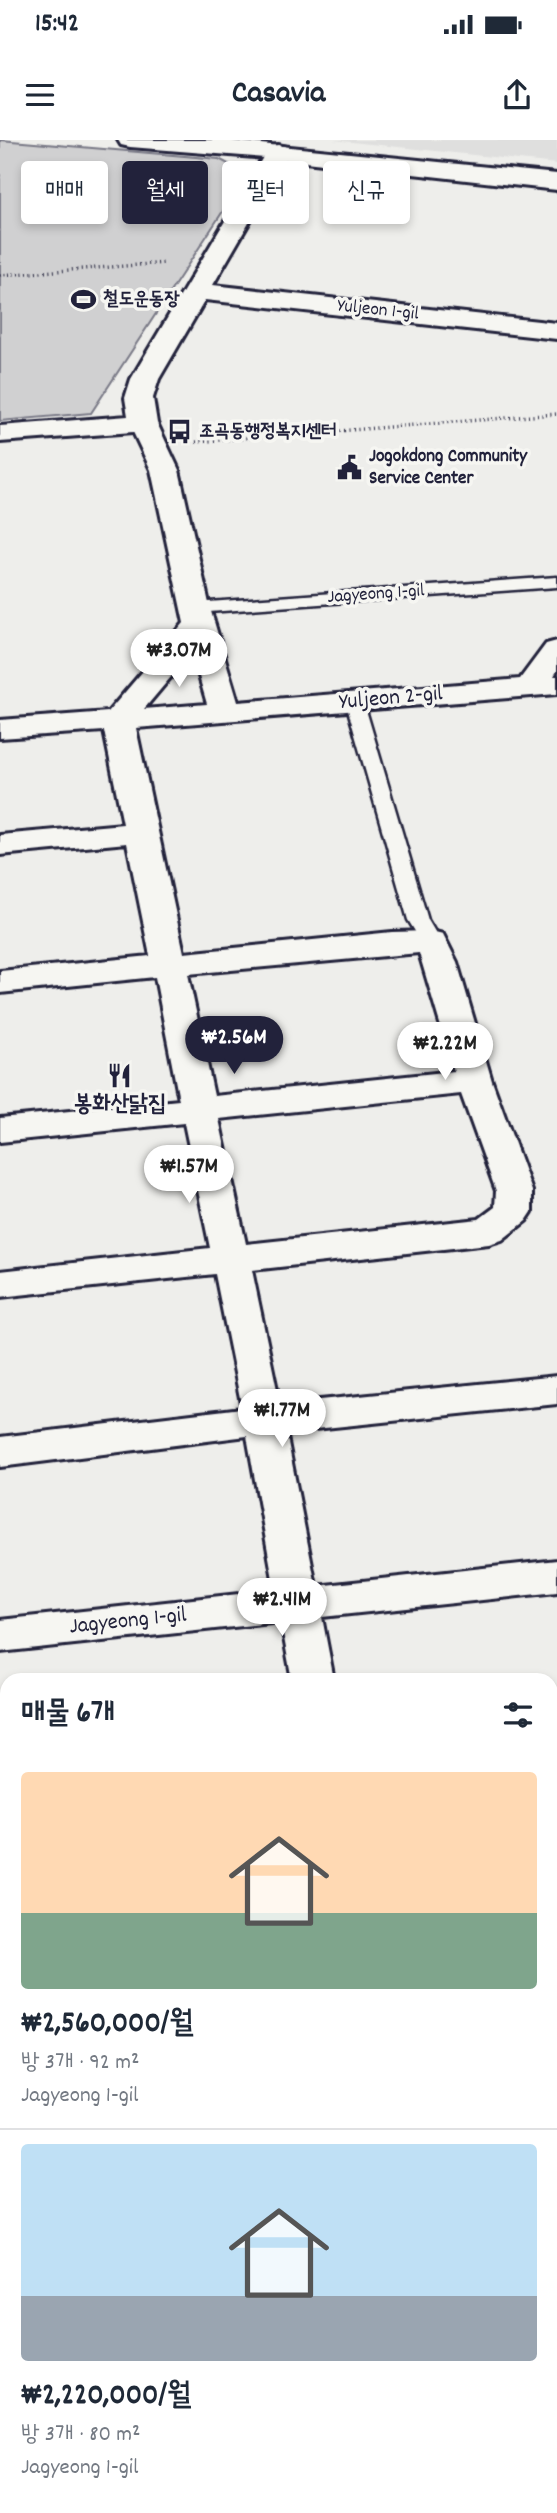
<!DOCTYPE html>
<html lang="ko">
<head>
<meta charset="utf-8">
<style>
	:root { --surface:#fff; --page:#f2f2f3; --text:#1f2937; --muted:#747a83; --line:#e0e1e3; --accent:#22223b }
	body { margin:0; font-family:Dekko,"Poor Story",sans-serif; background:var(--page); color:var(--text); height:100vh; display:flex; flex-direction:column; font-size:26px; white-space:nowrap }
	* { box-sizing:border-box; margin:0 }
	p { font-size:23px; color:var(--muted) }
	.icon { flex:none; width:38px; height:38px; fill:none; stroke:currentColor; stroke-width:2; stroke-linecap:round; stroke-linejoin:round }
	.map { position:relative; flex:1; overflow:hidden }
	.side { position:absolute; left:0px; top:1533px; width:558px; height:840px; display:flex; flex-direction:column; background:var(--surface); border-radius:21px 21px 0 0; box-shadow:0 4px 10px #0003 }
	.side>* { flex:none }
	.hud { position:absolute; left:21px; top:21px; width:516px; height:63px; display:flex; gap:14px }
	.price { position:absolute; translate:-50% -60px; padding:0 16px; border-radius:24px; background:#fff; color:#222; font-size:23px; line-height:46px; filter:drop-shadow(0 2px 4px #0008) }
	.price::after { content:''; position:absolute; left:50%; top:42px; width:21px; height:16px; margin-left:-10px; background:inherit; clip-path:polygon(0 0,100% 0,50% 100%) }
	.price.on { background:var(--accent); color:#fff }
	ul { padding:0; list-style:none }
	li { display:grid; align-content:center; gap:14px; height:371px; padding:0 21px }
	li+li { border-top:2px solid var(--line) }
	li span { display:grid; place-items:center; height:217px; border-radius:7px; color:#555 }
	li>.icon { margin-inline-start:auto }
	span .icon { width:126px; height:126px; fill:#fffc; stroke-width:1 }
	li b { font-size:30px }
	h2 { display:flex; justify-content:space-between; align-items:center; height:84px; padding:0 21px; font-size:30px }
	.tag { padding:0 24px; border-radius:7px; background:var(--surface); box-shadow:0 4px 10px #0003; font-size:24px; line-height:63px }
	.tag.on { background:var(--accent); color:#fff }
	.status { display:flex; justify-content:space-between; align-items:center; height:49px; padding:0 35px; background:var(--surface); direction:ltr }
	.status svg { height:19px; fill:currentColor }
	header { display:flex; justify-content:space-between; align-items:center; height:91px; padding:0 21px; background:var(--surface); font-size:32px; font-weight:700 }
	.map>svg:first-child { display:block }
	.built { fill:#dfdfde }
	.green { fill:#d0d0d1; stroke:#797986; stroke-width:2 }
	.building { fill:#bbbbbf; stroke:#22223b; stroke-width:2 }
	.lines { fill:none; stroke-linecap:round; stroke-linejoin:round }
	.service-casing { stroke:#22223b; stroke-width:5 }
	.minor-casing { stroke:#22223b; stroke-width:6 }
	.secondary-casing { stroke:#22223b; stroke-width:6 }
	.path { stroke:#22223b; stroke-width:3.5; stroke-dasharray:1 3.5; stroke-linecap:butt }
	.service { fill:#f6f6f2; fill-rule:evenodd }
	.minor { fill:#f6f6f2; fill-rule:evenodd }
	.secondary { fill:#f6f6f2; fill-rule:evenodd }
	.labels { text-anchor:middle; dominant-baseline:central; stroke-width:7; stroke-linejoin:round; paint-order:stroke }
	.far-poi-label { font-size:19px; font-weight:bold; fill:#22223b; stroke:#f6f6f2; text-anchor:start }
	.far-street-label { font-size:19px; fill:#22223b; stroke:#f6f6f2 }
	.street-label { font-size:23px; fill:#22223b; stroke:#f6f6f2 }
	.poi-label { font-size:23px; font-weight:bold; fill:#22223b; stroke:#f6f6f2 }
</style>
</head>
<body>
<div class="status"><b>15:42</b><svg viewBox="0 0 49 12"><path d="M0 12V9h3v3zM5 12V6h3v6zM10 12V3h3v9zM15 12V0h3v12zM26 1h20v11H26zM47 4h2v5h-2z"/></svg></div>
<header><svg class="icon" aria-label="menu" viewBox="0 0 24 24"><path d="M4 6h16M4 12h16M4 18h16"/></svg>Casavia<svg class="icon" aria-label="share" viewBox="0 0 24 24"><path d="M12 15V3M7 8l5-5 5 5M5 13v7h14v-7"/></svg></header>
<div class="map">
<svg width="557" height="2373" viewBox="0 0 557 2373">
	<rect width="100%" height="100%" fill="#eeeeeb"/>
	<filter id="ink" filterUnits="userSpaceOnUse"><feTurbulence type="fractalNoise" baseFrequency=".0143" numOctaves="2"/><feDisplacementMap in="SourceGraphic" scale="14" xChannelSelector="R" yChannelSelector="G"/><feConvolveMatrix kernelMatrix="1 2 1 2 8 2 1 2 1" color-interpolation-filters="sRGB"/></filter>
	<g filter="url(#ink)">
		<path class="built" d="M 333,0 L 557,0 L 557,24 Z"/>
		<path class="green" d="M 0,0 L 219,19 L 240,30 L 244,39 L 91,273 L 0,281 Z"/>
		<path class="building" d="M 7,2046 L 7,2173 L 0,2175 L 0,2047 Z"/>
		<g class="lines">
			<defs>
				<path id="service" d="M 557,437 L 557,447 L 195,473 L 186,468 L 195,463 Z
					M 355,557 L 364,563 L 428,780 L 441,802 L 438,806 L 424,806 L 408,780 L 346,563 Z
					M 7,2297 L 7,2325 L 0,2326 L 0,2298 Z"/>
				<path id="minor" d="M 278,5 L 287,7 L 290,12 L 213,145 L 557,183 L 557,199 L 205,160 L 159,239 L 153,258 L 157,283 L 179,330 L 210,468 L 238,562 L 520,539 L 546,504 L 557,501 L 557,531 L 554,536 L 557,536 L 557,554 L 136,588 L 184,813 L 392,792 L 431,791 L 443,794 L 457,822 L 492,941 L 532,1051 L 532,1072 L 526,1081 L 502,1100 L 489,1104 L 252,1130 L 280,1264 L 557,1236 L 557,1264 L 286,1292 L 316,1446 L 557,1420 L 557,1452 L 322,1477 L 334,1540 L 292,1540 L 281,1482 L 0,1512 L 0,1480 L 275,1450 L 247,1296 L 0,1327 L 0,1297 L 242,1268 L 215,1134 L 0,1157 L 0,1131 L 210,1108 L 184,983 L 0,1002 L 0,978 L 179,960 L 155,837 L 0,853 L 0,831 L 150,816 L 127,703 L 0,715 L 0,695 L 123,684 L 104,591 L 0,598 L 0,580 L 108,572 L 184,483 L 151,330 L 133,292 L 0,302 L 0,286 L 128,276 L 125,258 L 131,239 L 266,12 L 269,7 ZM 192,512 L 207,564 L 144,569 ZM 419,813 L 454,931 L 214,956 L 188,834 ZM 461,954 L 496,1051 L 495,1067 L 479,1079 L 246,1104 L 219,979 Z
					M 557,1620 L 557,1656 L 551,1657 L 551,1621 Z
					M 7,1690 L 7,1726 L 0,1727 L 0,1691 Z
					M 557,1854 L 557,1894 L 551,1895 L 551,1855 Z
					M 7,1930 L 7,1972 L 0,1973 L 0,1931 Z
					M 557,2121 L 557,2167 L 551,2168 L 551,2122 Z
					M 467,2366 L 519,2366 L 521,2373 L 469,2373 Z"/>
				<path id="secondary" d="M 118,0 L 222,0 L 557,34 L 557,50 L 278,19 L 130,7 L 121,5 Z"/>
			</defs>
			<use href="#service" class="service-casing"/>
			<use href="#minor" class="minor-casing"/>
			<use href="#secondary" class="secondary-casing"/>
			<path class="path" d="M 0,135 L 166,123
				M 196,302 L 557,274"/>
			<use href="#service" class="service"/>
			<use href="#minor" class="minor"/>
			<use href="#secondary" class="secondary"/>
		</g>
	</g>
	<defs>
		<symbol id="stadium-bare" viewBox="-9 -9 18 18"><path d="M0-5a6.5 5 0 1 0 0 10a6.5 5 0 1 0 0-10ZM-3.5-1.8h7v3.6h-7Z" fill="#22223b" stroke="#f6f6f2" stroke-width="2.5" paint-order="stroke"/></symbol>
		<symbol id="bus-bare" viewBox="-9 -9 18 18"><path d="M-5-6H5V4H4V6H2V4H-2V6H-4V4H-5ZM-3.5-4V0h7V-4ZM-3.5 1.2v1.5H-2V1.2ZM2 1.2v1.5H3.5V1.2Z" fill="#22223b" stroke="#f6f6f2" stroke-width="2.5" paint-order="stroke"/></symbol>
		<symbol id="civic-bare" viewBox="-9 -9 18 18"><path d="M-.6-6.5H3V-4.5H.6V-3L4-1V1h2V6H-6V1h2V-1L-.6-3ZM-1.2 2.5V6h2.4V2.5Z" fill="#22223b" stroke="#f6f6f2" stroke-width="2.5" paint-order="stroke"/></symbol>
		<symbol id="restaurant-bare" viewBox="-9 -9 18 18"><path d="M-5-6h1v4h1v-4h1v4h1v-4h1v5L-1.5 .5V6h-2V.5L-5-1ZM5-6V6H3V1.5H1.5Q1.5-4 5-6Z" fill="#22223b" stroke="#f6f6f2" stroke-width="2.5" paint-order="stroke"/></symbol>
	</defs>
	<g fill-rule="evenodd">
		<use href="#stadium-bare" x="66" y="142" width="35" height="35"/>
		<use href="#bus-bare" x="162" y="274" width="35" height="35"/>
		<use href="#civic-bare" x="332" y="310" width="35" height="35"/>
		<use href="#restaurant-bare" x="102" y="918" width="35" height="35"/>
	</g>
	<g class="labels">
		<g class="far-poi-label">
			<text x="103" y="160">철도운동장</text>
			<text x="199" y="292">조곡동행정복지센터</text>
			<text x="369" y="317">Jogokdong Community<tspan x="369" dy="22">Service Center</tspan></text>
		</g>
		<g class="far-street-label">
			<text transform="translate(378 171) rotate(6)">Yuljeon 1-gil</text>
			<text transform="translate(376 455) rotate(-4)">Jagyeong 1-gil</text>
		</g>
		<g class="street-label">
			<text transform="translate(391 559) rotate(-5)">Yuljeon 2-gil</text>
			<text transform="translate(128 1482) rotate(-6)">Jagyeong 1-gil</text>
		</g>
		<g class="poi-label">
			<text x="120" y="965">봉화산닭집</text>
		</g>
	</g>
</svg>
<b class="price" style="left:179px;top:549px">₩3.07M</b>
<b class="price on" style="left:234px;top:936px">₩2.56M</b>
<b class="price" style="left:445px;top:942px">₩2.22M</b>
<b class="price" style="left:189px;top:1065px">₩1.57M</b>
<b class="price" style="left:282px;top:1309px">₩1.77M</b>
<b class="price" style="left:282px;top:1498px">₩2.41M</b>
<div class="hud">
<a class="tag">매매</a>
<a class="tag on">월세</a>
<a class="tag">필터</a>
<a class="tag">신규</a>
</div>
<section class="side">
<h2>매물 6개<svg class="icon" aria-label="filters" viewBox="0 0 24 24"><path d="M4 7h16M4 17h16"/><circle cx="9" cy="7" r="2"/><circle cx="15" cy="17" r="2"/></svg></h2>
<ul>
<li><span style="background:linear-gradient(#ffd9b3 65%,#7fa58c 0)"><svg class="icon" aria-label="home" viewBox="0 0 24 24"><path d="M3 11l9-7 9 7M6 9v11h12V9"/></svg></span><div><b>₩2,560,000/월</b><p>방 3개 · 92 m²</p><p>Jagyeong 1-gil</p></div></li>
<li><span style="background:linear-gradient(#bfe0f5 70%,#9aa5b1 0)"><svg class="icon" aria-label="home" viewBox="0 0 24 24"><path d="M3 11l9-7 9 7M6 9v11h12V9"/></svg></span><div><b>₩2,220,000/월</b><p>방 3개 · 80 m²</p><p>Jagyeong 1-gil</p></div></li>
</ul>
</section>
</div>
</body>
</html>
